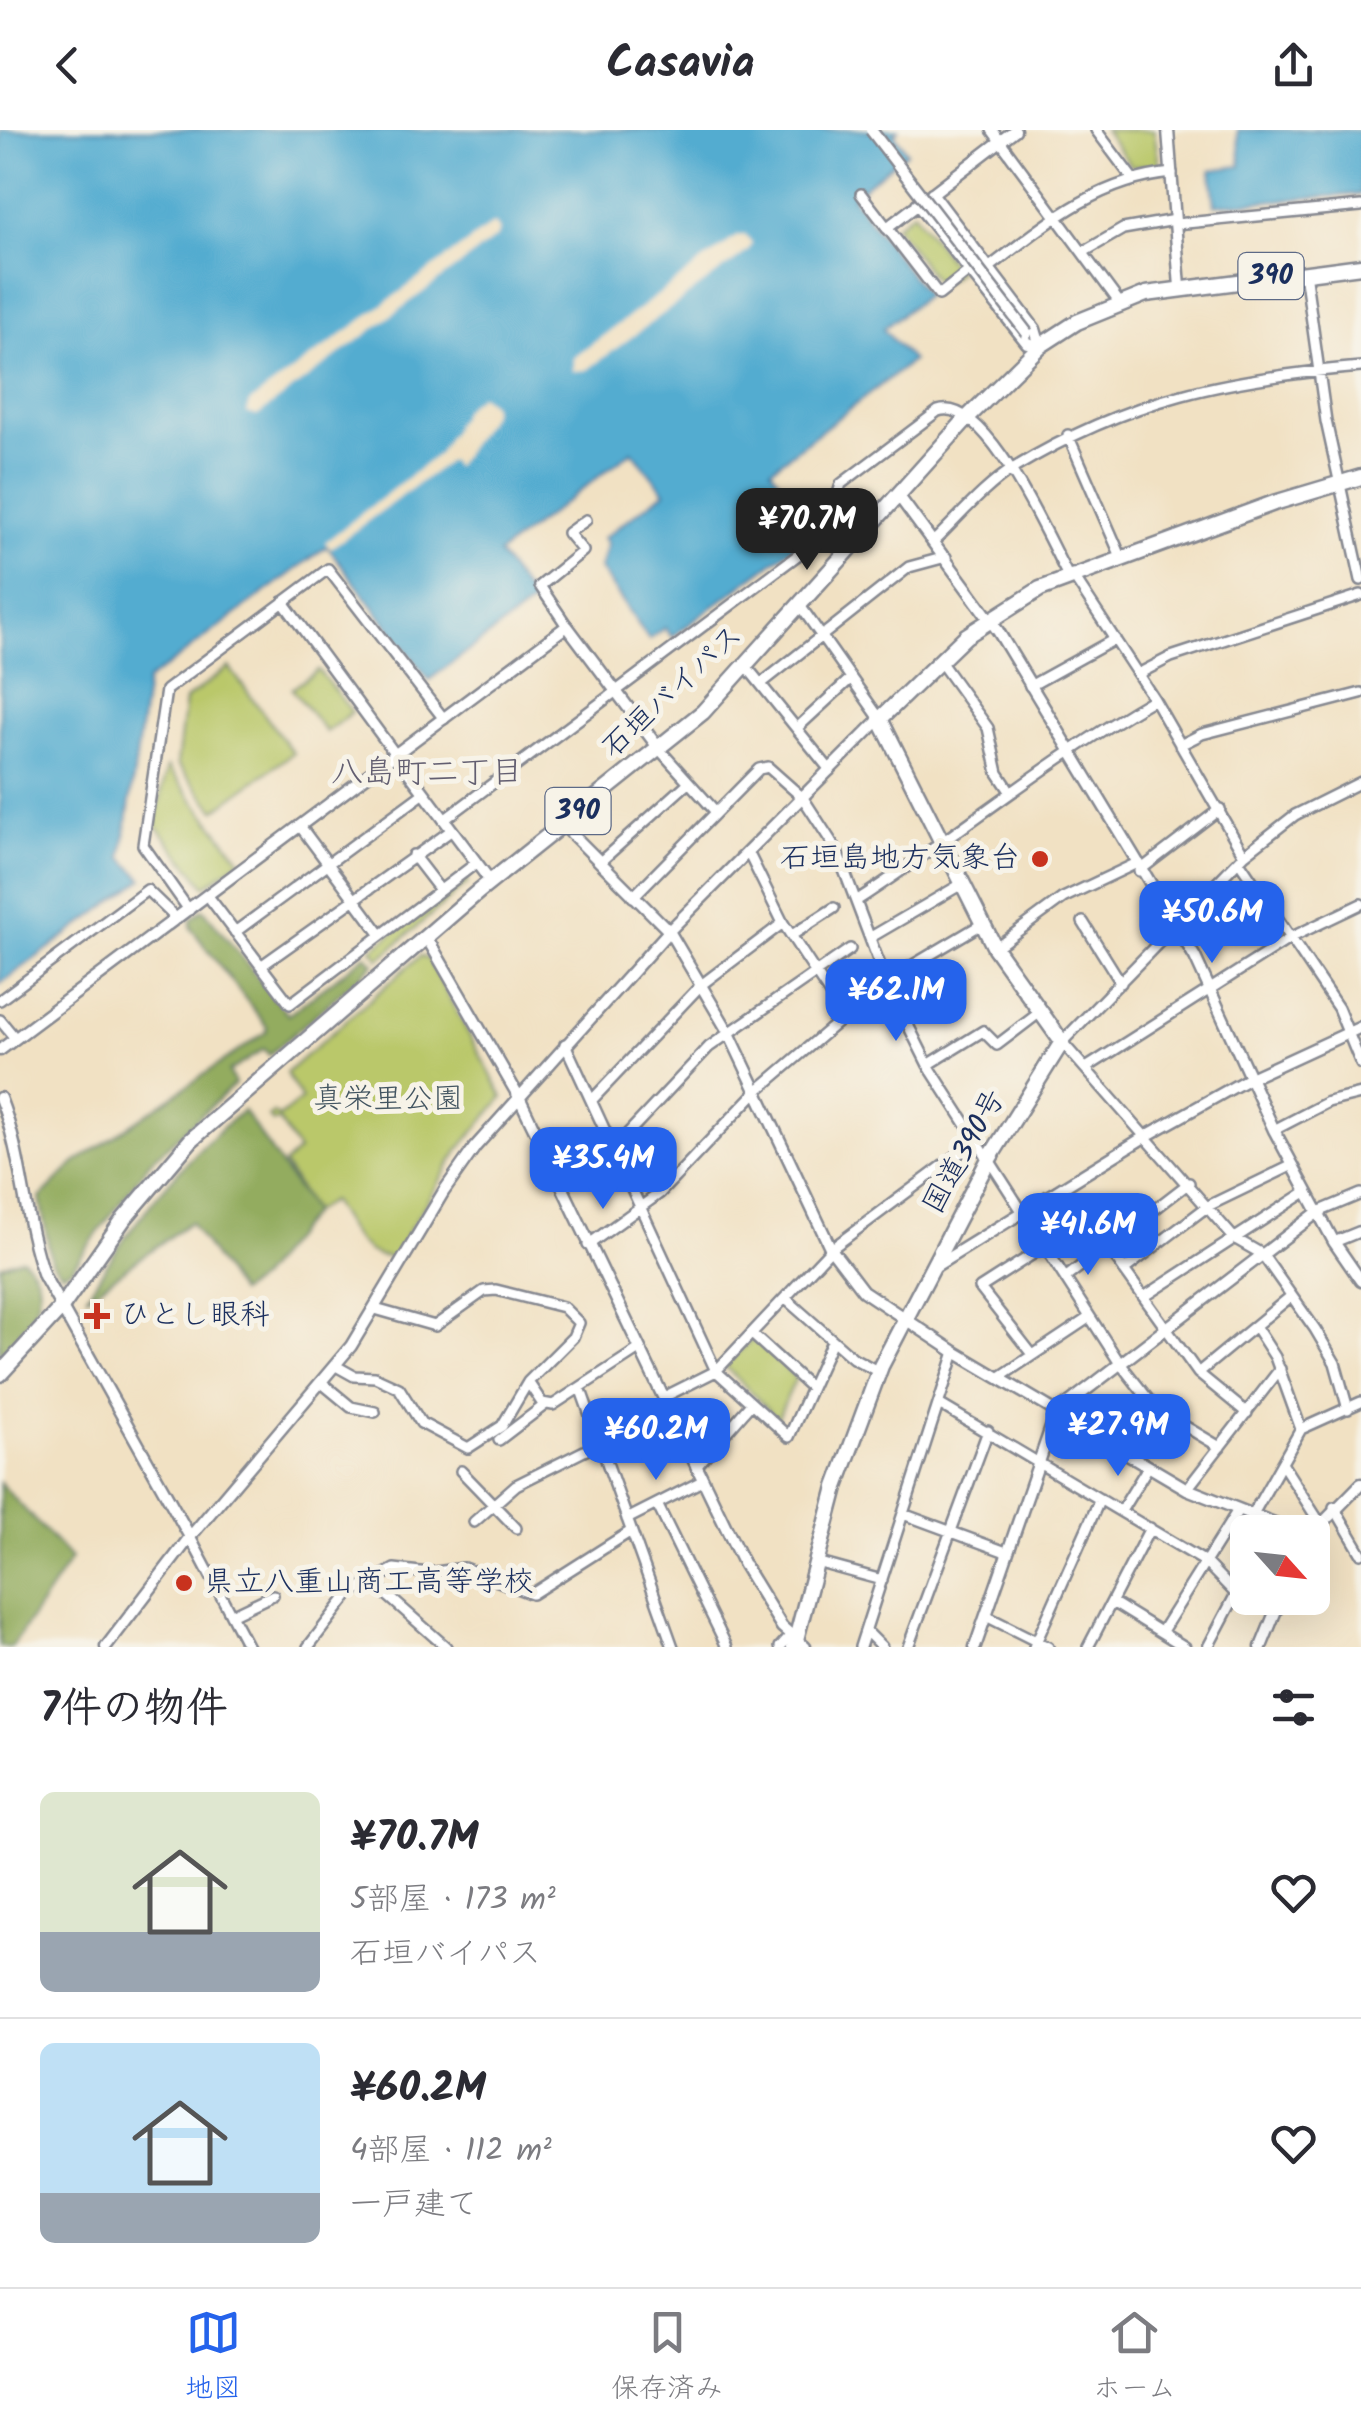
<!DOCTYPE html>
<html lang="ja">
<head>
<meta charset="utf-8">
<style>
	:root { --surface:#fff; --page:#f2f2f3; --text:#2b2b33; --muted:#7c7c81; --line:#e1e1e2; --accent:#2563eb }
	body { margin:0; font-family:Kalam,"Klee One",sans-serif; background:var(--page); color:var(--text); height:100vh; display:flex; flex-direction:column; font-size:38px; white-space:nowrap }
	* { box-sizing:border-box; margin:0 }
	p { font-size:32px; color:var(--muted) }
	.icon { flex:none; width:55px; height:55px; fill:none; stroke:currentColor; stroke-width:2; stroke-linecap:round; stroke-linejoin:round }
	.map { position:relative; height:1517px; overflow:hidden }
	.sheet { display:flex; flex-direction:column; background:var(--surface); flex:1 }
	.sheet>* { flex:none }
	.needle { width:65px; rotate:117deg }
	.tools { position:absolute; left:1230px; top:1385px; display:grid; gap:20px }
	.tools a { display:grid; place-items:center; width:100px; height:100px; border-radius:15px; background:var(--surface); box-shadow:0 10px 40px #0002; font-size:50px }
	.price { position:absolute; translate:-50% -85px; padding:0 22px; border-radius:20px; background:var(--accent); color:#fff; font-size:32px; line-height:65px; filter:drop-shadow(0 2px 5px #0008) }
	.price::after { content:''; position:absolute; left:50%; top:60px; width:30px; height:22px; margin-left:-15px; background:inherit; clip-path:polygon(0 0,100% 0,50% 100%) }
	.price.selected { background:#222; color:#fff }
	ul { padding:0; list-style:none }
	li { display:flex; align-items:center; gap:30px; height:250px; padding:0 40px }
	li+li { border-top:2px solid var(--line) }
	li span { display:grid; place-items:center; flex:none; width:280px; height:200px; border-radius:15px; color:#555 }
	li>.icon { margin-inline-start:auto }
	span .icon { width:120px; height:120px; fill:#fffc; stroke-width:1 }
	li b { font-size:42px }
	h2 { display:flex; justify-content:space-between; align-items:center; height:120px; padding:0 40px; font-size:42px }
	header { display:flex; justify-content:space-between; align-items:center; height:130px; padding:0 40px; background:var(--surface); font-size:45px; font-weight:600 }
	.menu { display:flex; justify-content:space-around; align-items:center; height:140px; border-top:2px solid var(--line); background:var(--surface); font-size:28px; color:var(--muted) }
	.menu a { display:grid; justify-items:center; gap:5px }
	.menu .selected { color:var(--accent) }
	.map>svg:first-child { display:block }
	.green { fill:#bac86a; stroke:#6a7c64; stroke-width:2.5 }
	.forest { fill:#93ac5e; stroke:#576e5e; stroke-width:2.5 }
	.water { fill:#53acd0; stroke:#376e97; stroke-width:2.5 }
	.pier { fill:#f1e1c3 }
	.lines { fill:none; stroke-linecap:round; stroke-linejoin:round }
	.minor-casing { stroke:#868890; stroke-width:14 }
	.tertiary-casing { stroke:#868890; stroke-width:15 }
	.trunk-casing { stroke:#868890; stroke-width:19 }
	.minor { stroke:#fff; stroke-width:9 }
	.tertiary { stroke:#fff; stroke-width:10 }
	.trunk { stroke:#fff; stroke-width:14 }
	.tertiary-bridge-casing { stroke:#868890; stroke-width:15; stroke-linecap:butt }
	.tertiary-bridge { stroke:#fff; stroke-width:10 }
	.poi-dot { fill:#c8321e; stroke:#f7f3e8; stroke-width:4 }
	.labels { text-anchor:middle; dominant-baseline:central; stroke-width:10; stroke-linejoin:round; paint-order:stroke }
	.shield { fill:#f7f3e8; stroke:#5d6a87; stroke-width:2.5 }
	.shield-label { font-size:28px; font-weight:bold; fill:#1b2f5e }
	.street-label { font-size:30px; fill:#1b2f5e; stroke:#f7f3e8 }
	.poi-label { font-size:30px; fill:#1b2f5e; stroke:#f7f3e8; text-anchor:start }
	.park-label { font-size:30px; fill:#435561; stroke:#f7f3e8 }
	.neighbourhood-label { font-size:32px; fill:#635f71; stroke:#f7f3e8 }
</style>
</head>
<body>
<header><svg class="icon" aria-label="back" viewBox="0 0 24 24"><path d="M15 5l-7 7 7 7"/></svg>Casavia<svg class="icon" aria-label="share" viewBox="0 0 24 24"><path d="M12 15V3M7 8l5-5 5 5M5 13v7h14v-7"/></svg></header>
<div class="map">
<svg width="1361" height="1517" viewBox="0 0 1361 1517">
	<rect width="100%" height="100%" fill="#f7f3e8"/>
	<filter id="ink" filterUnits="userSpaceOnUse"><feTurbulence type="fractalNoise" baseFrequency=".01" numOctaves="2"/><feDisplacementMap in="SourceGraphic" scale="20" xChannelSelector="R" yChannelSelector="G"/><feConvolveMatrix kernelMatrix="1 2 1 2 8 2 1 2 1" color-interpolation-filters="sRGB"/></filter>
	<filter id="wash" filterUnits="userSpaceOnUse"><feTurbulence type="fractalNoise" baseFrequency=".0048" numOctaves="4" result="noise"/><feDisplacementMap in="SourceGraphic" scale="40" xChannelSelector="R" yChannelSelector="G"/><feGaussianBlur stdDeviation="2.25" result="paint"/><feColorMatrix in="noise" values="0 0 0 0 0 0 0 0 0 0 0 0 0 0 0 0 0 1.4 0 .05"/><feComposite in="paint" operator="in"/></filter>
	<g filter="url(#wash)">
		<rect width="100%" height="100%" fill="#f1e1c3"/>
		<path class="green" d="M 1104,0 L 1154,0 L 1159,35 L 1131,36 Z
			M 913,82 L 958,142 L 939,156 L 895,96 Z
			M 229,537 L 293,623 L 215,680 L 177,634 L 185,570 Z
			M 318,540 L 352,582 L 326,602 L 292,559 Z
			M 167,637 L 241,730 L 205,756 L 155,694 Z
			M 468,745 L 467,754 L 379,829 L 372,819 Z
			M 420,826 L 428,829 L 503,967 L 458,1021 L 393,1127 C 360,1129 347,1096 331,1071 L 313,1082 L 284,1034 L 298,1021 L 279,990 L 273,992 L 269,987 L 273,983 L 279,987 L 302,969 L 286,943 Z
			M 753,1208 L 796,1248 L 777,1289 L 724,1235 Z"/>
		<path class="forest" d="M 203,779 L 288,885 L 366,825 L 374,834 L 269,925 L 264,919 L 229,942 L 235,954 L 150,1032 L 72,1138 L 62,1143 L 51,1131 L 40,1068 L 75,1033 L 266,902 L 267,897 L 191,798 L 191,789 Z
			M 243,980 L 313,1082 L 258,1150 L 239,1163 L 190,1092 L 86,1167 C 130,1095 178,1034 243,980 Z
			M 22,1128 C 61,1160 24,1200 0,1225 L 0,1135 Z
			M 0,1353 L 71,1429 L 12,1517 L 0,1517 Z"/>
		<path class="water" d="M 0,0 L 898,0 L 894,4 L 907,22 L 852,67 L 926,165 L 883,199 L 912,231 L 771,339 L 816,400 L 672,507 L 665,498 L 649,510 L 600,439 L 607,413 L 603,408 L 665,362 L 632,321 L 498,424 L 534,472 L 429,550 L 327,416 L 147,551 L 122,727 L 143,749 L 0,854 Z
			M 1237,0 L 1361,0 L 1361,64 L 1215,75 L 1211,40 L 1241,36 Z"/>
		<path class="pier" d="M 494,93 L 500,101 L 497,107 L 257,286 L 247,283 L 250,272 Z
			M 745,105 L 752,114 L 748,121 L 587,240 L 573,241 L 573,228 L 737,106 Z
			M 480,265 L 492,274 L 492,283 L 455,337 L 449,331 L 330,419 L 325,412 L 439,323 L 465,277 Z"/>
	</g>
	<g filter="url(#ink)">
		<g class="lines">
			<defs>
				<path id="minor" d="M 992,0 L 1119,172
					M 1096,0 L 1132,48
					M 861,64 L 939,165 L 974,137
					M 1176,94 L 1361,76
					M 1085,121 L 1123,99 L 1175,90
					M 990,137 C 1047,93 1098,50 1172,43
					M 1305,142 L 1326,291 L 1361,450
					M 1068,305 L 1122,429
					M 935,410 C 959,387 985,356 1014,338 C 1130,268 1227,248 1361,237
					M 1072,444 L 1154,569 L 1244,725
					M 283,472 L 395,624
					M 801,477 L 880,589
					M 567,496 L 540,456 L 583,421 L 568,403 L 586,390
					M 939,530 L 988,598 L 998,643 L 1010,661
					M 746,536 L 830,640
					M 1138,544 L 1171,527 L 1361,465
					M 762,553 L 909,437 L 946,427
					M 1030,556 L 1115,509
					M 797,598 L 849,550
					M 1180,615 L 1202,604 L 1361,563
					M 660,620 L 716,682
					M 444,690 L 826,404 L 841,354 L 938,281 C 987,265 1048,410 1068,446
					M 300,696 L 381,805
					M 748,722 L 783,793 L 844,886
					M 413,725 L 440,760
					M 1239,731 L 1338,878 L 1361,934
					M 600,732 L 688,653
					M 1139,741 L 1220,679
					M 208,766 L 290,874 L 471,737
					M 633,767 L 759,639 L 768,637 L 803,668 L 836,719 L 886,851 L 928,935 L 1119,1232 L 1156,1279 L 1220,1317
					M 856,771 C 957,706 1049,629 1154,569
					M 189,780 L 143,715 L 166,560 L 328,439 L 444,589
					M 1083,792 L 1121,853
					M 235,802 L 424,663
					M 792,805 L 834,778
					M 871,807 L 960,755
					M 995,818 L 1063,768 L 1135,734
					M 261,836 L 452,700
					M 0,870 L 147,760 L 177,789
					M 0,890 L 15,908
					M 565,914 L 716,1241 L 789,1307 L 832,1211
					M 928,935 L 983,901 L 997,915 L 1039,883
					M 1086,938 L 1292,807 L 1361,774
					M 592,970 L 701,855 L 783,793
					M 1274,1000 L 1328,972 L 1361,964
					M 614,1018 L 709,917 L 850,819
					M 1189,1053 L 1107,1116 L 1198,1243 L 1247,1283
					M 1318,1082 L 1361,1064
					M 1334,1112 L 1361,1101
					M 588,1115 L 660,1063 L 757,961 L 886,851 L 982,794
					M 1124,1140 L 1208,1076 L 1293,1035
					M 1065,1148 L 1107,1116
					M 1144,1167 L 1306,1062
					M 786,1169 L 853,1228 L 879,1242
					M 1255,1196 L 1275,1227 L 1301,1299
					M 753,1205 L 810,1257
					M 1031,1223 L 980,1158 L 1044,1117
					M 336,1236 L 354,1246 L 375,1247 L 399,1258 L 421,1293 L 468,1318 L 502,1296 L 528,1252 L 573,1207 L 579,1193 L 563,1177 L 496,1160 L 484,1161 L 435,1196 L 375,1179
					M 1198,1243 L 1290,1167
					M 1000,1247 L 1090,1187
					M 528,1252 L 542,1273 L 553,1275 L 639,1219
					M 322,1253 L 351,1277 L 375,1282
					M 581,1260 L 673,1517
					M 664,1267 L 716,1241 L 831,1119 L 976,1011
					M 939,1274 L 1204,1431 L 1236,1464 L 1208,1517
					M 1348,1279 L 1335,1233 L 1315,1199 L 1262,1124 L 1234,1108 L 1062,912 L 1244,725 L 1295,685 L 1361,652
					M 499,1310 L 546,1274
					M 1283,1335 L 1320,1393
					M 696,1337 L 750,1275
					M 461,1341 L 516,1398
					M 1187,1359 L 1280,1239
					M 657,1374 L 727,1517
					M 1334,1377 L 1361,1423
					M 1121,1381 L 1148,1337
					M 903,1384 L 1006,1422
					M 1253,1384 L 1301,1299 L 1361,1272
					M 627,1389 L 702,1351
					M 474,1392 L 516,1355 L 600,1313
					M 190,1407 L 248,1517
					M 816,1432 L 882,1450
					M 370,1450 L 446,1517
					M 1112,1472 L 1185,1517
					M 231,1485 L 273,1465
					M 986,1486 L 1048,1517
					M 866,1501 L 882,1517
					M 1162,1501 L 1238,1380
					M 308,1517 L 349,1464 L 394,1439 L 429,1443 L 464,1438 L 532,1464 L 631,1401
					M 780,1517 L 790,1506
					M 860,1517 L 955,1222
					M 908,1517 L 988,1301
					M 1034,1517 L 1100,1369
					M 1088,1517 L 1150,1398"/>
				<path id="tertiary" d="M 1168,0 L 1180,157
					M 932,63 L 1035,199 L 1040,216
					M 917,74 L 1027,213 L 1040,216
					M 887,98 L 1015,0
					M 898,365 L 998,501 L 1195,827 L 1274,1000 L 1334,1112 L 1361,1151
					M 395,624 L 491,752
					M 561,693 L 669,801 L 729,903 L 831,1119 L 863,1161 L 955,1222 L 1187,1359 L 1297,1402
					M 427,808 L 519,967 L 744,1435 L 782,1497 L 805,1517
					M 0,920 L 567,496 L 660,620
					M 0,968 C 23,1026 23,1088 44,1146 L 190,1407
					M 934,1137 L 1146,1006 L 1248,949 L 1361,897
					M 1312,1404 L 1361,1354
					M 106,1517 L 190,1407 L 351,1216 L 444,1061 L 475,1017 L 669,801 L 880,589
					M 975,1517 L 1056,1283 L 1318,1082
					M 1261,1517 L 1281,1468"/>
				<path id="trunk" d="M 0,1244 L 61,1178 L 123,1090 L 191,1010 L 479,761 L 703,582 L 968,287 L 1040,216 L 1077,192 L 1146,164 L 1361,136
					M 794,1517 L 836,1357 L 881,1236 L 989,1029 L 1062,912 L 995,818 L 880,589 L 966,506 L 1040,459 L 1274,373 L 1361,347"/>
			</defs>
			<use href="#minor" class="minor-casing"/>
			<use href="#tertiary" class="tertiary-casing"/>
			<use href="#trunk" class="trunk-casing"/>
			<use href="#minor" class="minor"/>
			<use href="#tertiary" class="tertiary"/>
			<use href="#trunk" class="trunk"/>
			<defs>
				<path id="tertiary-bridge" d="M 871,0 L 1027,203"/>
			</defs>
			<use href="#tertiary-bridge" class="tertiary-bridge-casing"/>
			<use href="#tertiary-bridge" class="tertiary-bridge"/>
		</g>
	</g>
	<g class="poi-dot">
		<circle cx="1040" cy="729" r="10"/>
		<path d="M92 1171h10v10h10v10h-10v10h-10v-10h-10v-10h10z"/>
		<circle cx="184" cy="1453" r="10"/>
	</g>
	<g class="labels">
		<g class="shield">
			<rect x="1238.5" y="123" width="65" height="46" rx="8"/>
			<rect x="545.5" y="658" width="65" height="46" rx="8"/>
		</g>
		<g class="shield-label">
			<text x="1271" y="146">390</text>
			<text x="578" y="681">390</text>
		</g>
		<g class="street-label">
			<text transform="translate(673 562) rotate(-43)">石垣バイパス</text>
			<text transform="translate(965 1022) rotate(-61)">国道390号</text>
		</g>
		<g class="poi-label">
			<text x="1020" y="729" text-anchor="end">石垣島地方気象台</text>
			<text x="120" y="1186">ひとし眼科</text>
			<text x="204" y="1453">県立八重山商工高等学校</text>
		</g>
		<g class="park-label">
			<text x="388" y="970">真栄里公園</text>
		</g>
		<g class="neighbourhood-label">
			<text x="427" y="643">八島町二丁目</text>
		</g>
	</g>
</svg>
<div class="tools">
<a><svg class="needle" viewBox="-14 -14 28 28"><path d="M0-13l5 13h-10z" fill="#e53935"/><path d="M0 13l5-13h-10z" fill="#7c7c81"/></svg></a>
</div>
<b class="price selected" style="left:807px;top:443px">¥70.7M</b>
<b class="price" style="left:1212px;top:836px">¥50.6M</b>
<b class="price" style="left:896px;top:914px">¥62.1M</b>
<b class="price" style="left:603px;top:1082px">¥35.4M</b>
<b class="price" style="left:1088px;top:1148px">¥41.6M</b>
<b class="price" style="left:1118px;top:1349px">¥27.9M</b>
<b class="price" style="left:656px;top:1353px">¥60.2M</b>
</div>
<section class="sheet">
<h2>7件の物件<svg class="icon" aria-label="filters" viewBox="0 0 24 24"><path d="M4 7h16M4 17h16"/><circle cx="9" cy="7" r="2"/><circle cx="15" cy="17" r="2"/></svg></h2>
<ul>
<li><span style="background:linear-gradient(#dfe7d0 70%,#9aa5b1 0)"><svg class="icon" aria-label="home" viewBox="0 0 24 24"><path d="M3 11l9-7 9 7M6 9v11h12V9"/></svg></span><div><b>¥70.7M</b><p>5部屋 · 173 m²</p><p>石垣バイパス</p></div><svg class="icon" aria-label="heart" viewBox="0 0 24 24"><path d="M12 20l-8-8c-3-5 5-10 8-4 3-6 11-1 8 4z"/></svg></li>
<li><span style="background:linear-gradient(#bfe0f5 75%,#9aa5b1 0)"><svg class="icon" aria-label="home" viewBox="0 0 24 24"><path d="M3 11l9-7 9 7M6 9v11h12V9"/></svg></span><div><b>¥60.2M</b><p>4部屋 · 112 m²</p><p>一戸建て</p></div><svg class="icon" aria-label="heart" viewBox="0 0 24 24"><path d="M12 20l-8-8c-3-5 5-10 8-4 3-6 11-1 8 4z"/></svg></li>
</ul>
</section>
<nav class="menu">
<a class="selected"><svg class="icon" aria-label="map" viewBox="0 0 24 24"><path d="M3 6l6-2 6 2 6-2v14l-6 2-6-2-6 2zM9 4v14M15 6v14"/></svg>地図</a>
<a><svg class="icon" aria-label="saved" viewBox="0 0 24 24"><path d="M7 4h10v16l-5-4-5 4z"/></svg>保存済み</a>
<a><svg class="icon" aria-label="home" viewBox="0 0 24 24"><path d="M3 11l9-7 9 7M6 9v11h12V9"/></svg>ホーム</a>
</nav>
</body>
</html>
